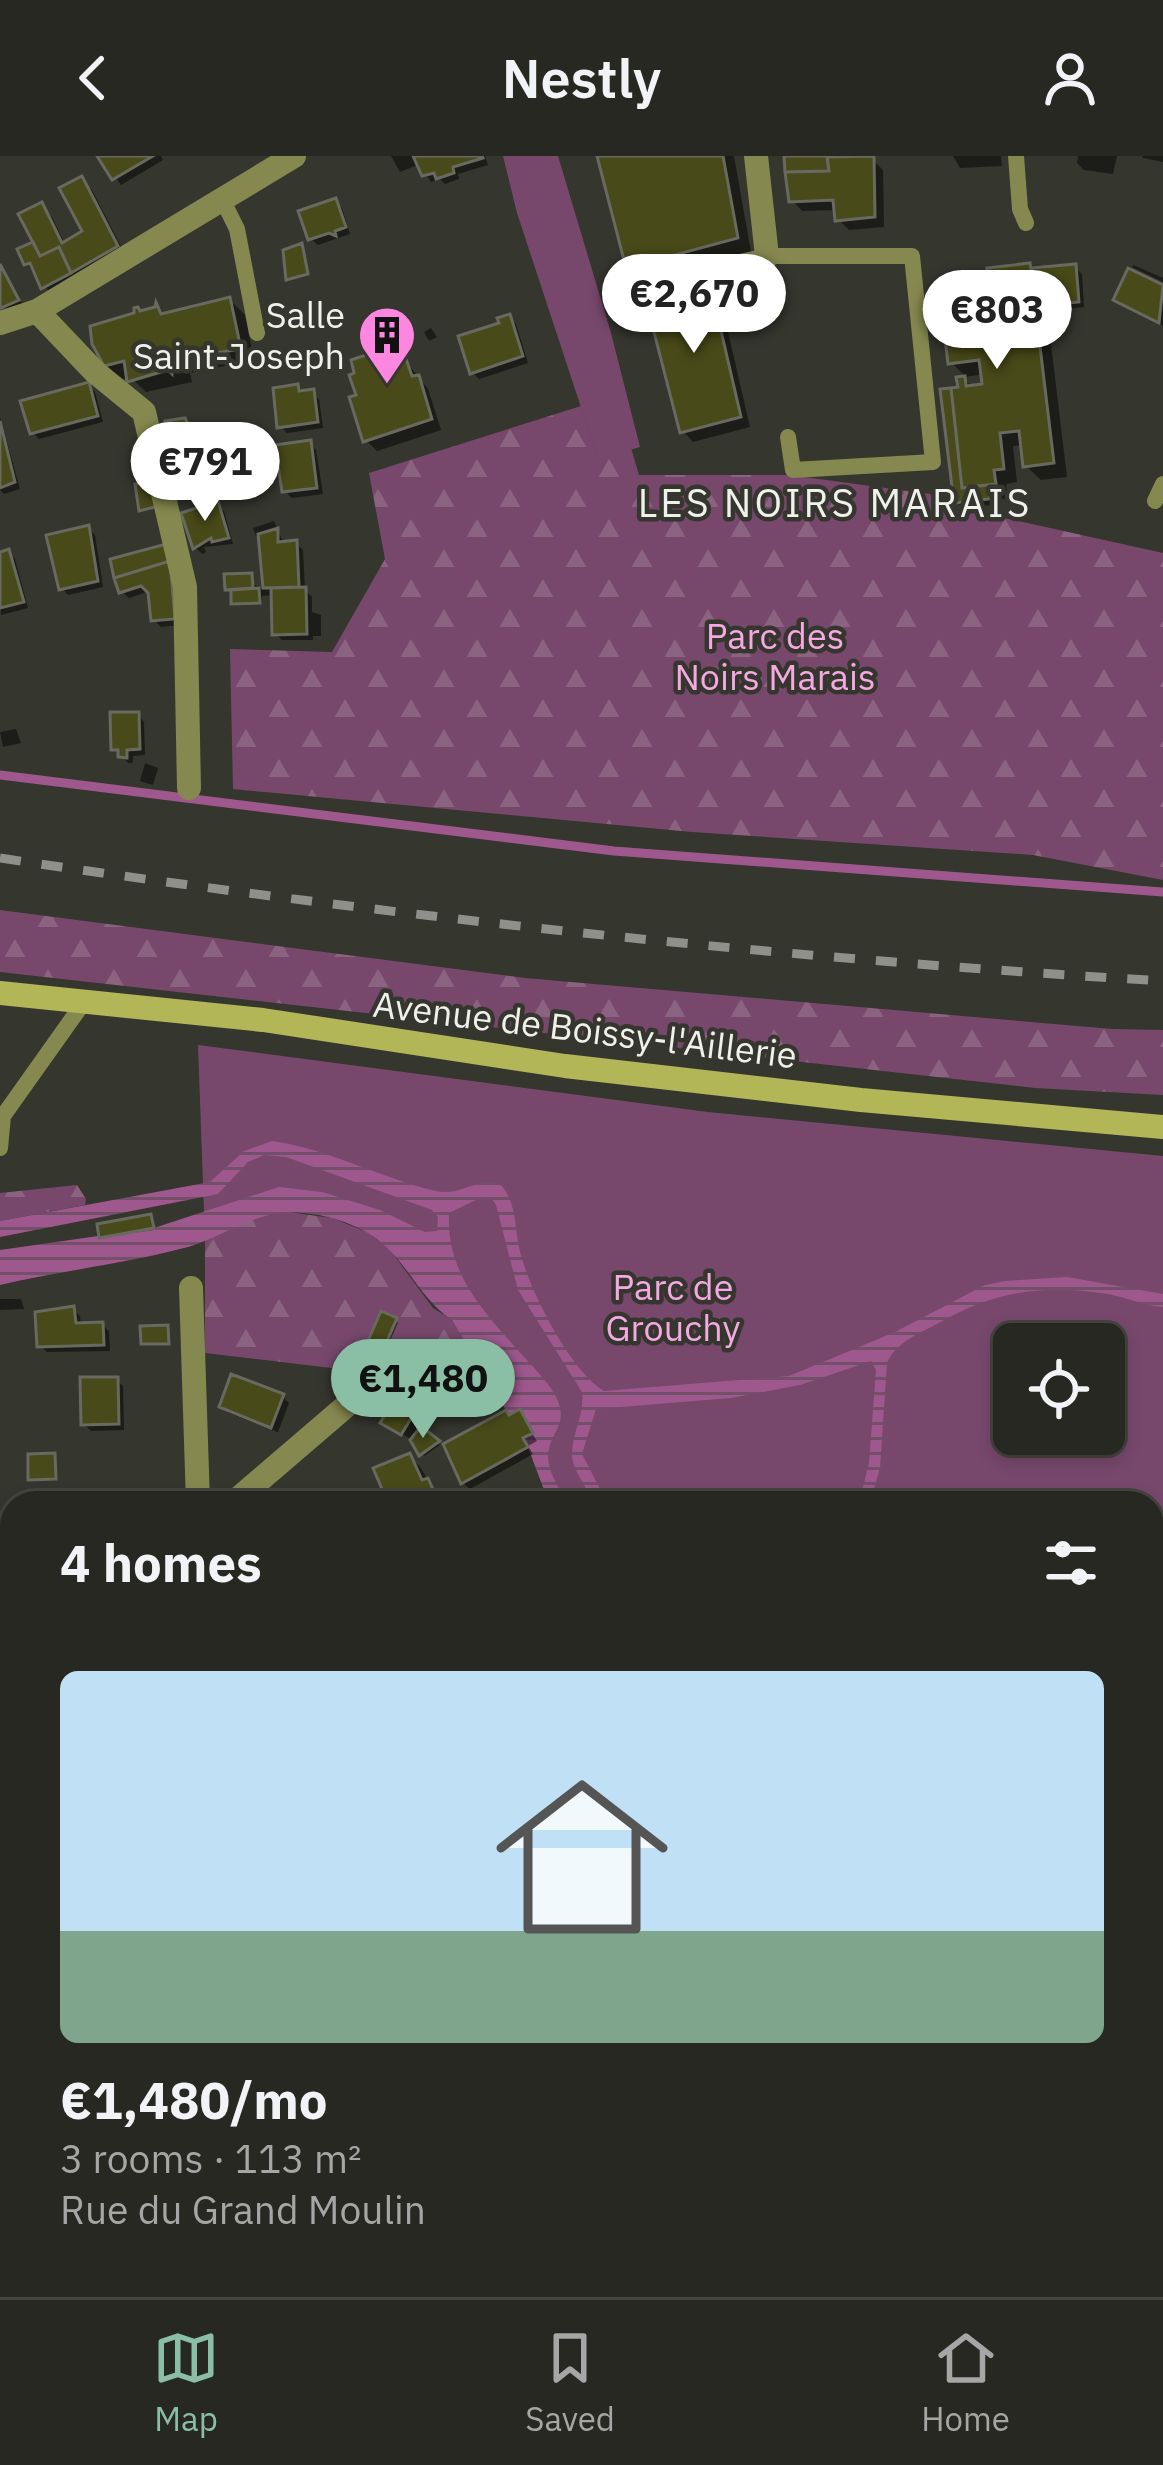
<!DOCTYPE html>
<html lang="en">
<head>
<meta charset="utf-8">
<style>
	:root { --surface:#282822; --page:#30302a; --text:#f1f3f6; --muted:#a5a6a5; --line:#444440; --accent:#8abfa5 }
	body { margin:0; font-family:"IBM Plex Sans",sans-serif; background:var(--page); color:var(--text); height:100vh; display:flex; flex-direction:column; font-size:45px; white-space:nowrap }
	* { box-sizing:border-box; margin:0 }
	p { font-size:39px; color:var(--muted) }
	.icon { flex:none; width:66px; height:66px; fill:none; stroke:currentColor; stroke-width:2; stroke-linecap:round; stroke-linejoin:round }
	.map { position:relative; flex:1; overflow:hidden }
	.drawer { position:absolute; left:0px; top:1335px; width:1164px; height:807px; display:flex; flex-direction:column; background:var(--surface); border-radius:36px 36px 0 0; box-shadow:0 6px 18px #0003,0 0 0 3px var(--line) }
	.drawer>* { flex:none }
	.fabs { position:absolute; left:993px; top:1167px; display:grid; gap:24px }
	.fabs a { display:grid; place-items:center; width:132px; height:132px; border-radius:18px; background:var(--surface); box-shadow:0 6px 18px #0003,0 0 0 3px var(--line); font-size:60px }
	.price { position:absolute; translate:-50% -102px; padding:0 27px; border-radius:42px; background:#fff; color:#222; font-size:39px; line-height:78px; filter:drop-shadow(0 3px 6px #0008) }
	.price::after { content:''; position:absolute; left:50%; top:72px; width:36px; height:27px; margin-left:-18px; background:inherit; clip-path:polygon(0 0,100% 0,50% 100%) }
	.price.selected { background:var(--accent); color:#111 }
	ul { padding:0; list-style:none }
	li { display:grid; align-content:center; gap:24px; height:636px; padding:0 60px }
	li+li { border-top:3px solid var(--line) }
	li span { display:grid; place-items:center; height:372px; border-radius:18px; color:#555 }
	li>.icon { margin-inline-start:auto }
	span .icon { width:216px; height:216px; fill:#fffc; stroke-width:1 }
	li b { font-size:51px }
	h2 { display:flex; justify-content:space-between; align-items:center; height:144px; padding:0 60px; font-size:51px }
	header { display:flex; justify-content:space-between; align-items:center; height:156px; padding:0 60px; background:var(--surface); font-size:54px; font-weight:600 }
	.dock { display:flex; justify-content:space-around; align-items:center; height:168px; border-top:3px solid var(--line); background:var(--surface); font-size:33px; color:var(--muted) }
	.dock a { display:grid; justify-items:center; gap:6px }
	.dock .selected { color:var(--accent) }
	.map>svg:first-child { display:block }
	.forest { fill:url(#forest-firs) }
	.green { fill:#77486c; fill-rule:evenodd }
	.water { fill:url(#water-rules) }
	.shadow { fill:#0007 }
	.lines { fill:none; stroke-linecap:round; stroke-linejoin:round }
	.stream { stroke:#9e588d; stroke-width:9 }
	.building { fill:#484a19; stroke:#68695f; stroke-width:3 }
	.service { stroke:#85884f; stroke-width:16 }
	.minor { stroke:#85884f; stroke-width:24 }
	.tertiary { stroke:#85884f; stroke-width:24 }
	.secondary { stroke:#b3b657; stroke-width:24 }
	.rail { stroke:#8f9089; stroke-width:9; stroke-dasharray:21 21; stroke-linecap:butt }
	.labels { text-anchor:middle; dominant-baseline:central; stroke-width:9; stroke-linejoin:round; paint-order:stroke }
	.poi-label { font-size:36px; fill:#f0f1ec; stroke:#35362e; text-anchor:end }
	.park-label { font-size:36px; fill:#f5a8e1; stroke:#35362e }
	.street-label { font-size:36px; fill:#f0f1ec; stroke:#35362e }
	.neighbourhood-label { font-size:39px; letter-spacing:3px; fill:#f0f1ec; stroke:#35362e }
</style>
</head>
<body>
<header><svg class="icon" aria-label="back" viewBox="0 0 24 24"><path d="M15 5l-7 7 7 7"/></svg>Nestly<svg class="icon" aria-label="person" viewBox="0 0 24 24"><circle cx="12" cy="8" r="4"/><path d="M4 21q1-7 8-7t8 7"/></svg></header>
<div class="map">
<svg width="1163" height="2141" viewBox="0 0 1163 2141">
	<defs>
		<pattern id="forest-firs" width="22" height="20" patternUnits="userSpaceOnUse" patternTransform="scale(3)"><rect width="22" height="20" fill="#77486c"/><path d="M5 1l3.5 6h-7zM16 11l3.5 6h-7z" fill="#8b6381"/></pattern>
		<pattern id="water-rules" width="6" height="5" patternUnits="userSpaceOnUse" patternTransform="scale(3)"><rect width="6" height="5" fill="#9e588d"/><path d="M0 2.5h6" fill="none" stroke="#73506a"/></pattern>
	</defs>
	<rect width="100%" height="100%" fill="#35362e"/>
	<path class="forest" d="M 581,250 L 598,302 L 631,292 L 639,319 L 789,319 L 930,338 L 953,355 L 977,356 L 1163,397 L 1163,724 L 1033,699 L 692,676 L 233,633 L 230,493 L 332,496 L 385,403 L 369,317 Z
		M 0,754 L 525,822 L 1112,873 L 1163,874 L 1163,939 L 1035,932 L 0,816 Z
		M 77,1029 L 86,1043 L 85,1049 L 0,1065 L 0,1037 Z
		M 288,1056 L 332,1062 L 367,1076 L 388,1091 L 433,1152 L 452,1164 L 492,1231 L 205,1197 L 205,1084 L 260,1060 Z"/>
	<path class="green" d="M 503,0 L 558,0 L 611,177 L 640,291 L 598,303 L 517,57 Z
		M 198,889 L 708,956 L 1163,1000 L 1163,2141 L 120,2141 L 123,2130 L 1152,2130 L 1152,1347 L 549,1347 L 528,1291 L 452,1164 C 427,1147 417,1123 397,1100 C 366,1064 303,1047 258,1061 C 240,1067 222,1076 205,1084 ZM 1014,1188 L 1104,1188 L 1104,1278 L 1014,1278 Z"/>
	<path class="water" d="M 272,985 C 329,993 380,1022 436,1035 C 459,1041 478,1020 500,1028 C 518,1046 514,1076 521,1099 C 531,1137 571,1216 604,1235 L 789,1220 L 895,1176 L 985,1129 L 1006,1125 L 1067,1121 L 1163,1138 L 1163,1151 C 1144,1150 1127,1141 1108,1138 C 1042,1128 994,1135 937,1168 C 918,1178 895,1187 887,1207 L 880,1312 L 870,1347 L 859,1347 L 869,1307 L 876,1214 L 871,1205 L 800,1229 L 731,1242 L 596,1253 L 582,1298 L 599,1331 L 601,1347 L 589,1347 C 589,1328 572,1317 572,1298 C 572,1277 585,1258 582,1236 L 518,1134 L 496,1049 L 492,1043 L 480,1042 L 449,1057 C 446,1119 485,1157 524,1201 C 536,1214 551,1229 558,1245 C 573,1283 521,1282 569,1347 L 549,1347 L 528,1291 L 452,1164 C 418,1142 406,1101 371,1079 C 348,1064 311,1054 283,1057 C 246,1060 216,1085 180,1093 C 121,1108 60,1115 0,1129 L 0,1094 L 154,1072 L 279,1031 L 322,1036 L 380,1054 L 425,1076 L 437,1075 L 438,1061 L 432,1054 L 286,1001 L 264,999 L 248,1006 L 218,1038 L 0,1081 L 0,1065 L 210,1026 L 244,995 Z"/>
	<path class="shadow" d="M 101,0 L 161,0 L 163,4 L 121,29 Z
		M 391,0 L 485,0 L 488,9 L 458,18 L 459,23 L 445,28 L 440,23 L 431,26 L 420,8 L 400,16 Z
		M 600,0 L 734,0 L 751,96 L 643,124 L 629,110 Z
		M 787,0 L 872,3 L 883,14 L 884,71 L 849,74 L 838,63 L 837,54 L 802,55 L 792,44 Z
		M 953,0 L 1001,0 L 1002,10 L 960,12 Z
		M 1078,0 L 1117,0 L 1113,18 L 1084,14 L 1077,7 Z
		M 1142,0 L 1163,0 L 1163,6 L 1143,2 Z
		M 81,24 L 92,34 L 127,102 L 51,138 L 27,107 L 37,88 L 41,50 L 52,61 L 65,88 L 86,77 Z
		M 335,45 L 342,52 L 350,78 L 318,89 L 311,83 Z
		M 0,108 L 24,151 L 10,157 L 0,144 Z
		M 1133,109 L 1163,122 L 1163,126 L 1132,111 Z
		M 1029,110 L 1034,115 L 1075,111 L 1082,118 L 1084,151 L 1047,155 L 1067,321 L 1041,324 L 1026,310 L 1024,289 L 1013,290 L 1017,326 L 1006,328 L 1008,342 L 1002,343 L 1002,348 L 963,352 L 957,346 L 961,234 L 964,223 L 973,232 L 985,230 L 984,218 L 966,221 L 951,206 L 979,127 L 985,133 Z
		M 1130,117 L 1163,133 L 1163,170 L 1116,143 Z
		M 708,127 L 719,137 L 750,271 L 693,286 L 683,275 Z
		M 231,145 L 245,159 L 254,204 L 190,217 L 192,226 L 146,236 L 130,221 L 119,224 L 104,209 L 137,159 L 138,150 L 145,157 L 157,153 L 164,160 Z
		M 509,161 L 516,168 L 528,207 L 479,223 L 473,217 Z
		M 431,172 L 437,181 L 429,185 L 424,176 Z
		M 395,192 L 428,233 L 441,274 L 377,295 L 366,284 Z
		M 88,230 L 95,236 L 103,266 L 39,283 L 33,276 Z
		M 297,231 L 319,243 L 323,272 L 287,277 L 280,270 Z
		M 0,261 L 20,333 L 4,338 L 0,334 Z
		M 310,288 L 316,294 L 323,338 L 292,342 L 285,335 Z
		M 217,349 L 224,355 L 233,388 L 204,391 L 206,396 L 202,398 L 195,391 Z
		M 274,365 L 284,388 L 296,387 L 303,394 L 305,434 L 312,441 L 312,456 L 321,459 L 321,480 L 313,480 L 313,484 L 282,484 L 275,478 L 274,439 L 262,440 L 261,448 L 234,447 L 228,421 L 251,420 L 254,429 L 266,433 L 262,379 L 256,380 L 253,372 Z
		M 88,372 L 95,379 L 103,431 L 68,439 L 62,432 Z
		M 9,396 L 15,403 L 28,452 L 1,459 L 0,399 Z
		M 172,398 L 180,469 L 161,471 L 154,464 L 152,441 L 147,436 L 129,442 L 122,436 Z
		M 138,559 L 144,566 L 145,599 L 133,600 L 133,607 L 128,607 L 114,592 Z
		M 16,573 L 21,587 L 3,591 L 0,576 Z
		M 145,607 L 158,612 L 153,629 L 140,625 Z
		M 152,1064 L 154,1074 L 102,1081 Z
		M 0,1143 L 21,1143 L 24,1153 L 0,1154 Z
		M 73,1153 L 80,1160 L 81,1170 L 102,1169 L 109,1175 L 110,1195 L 47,1196 L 40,1190 Z
		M 396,1164 L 398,1167 L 386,1194 L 373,1188 Z
		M 116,1224 L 123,1230 L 124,1274 L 91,1275 L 84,1268 Z
		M 425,1239 L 431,1245 L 417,1270 L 440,1289 L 424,1300 L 414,1285 L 384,1267 Z
		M 282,1240 L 289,1247 L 278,1276 L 229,1257 L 222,1251 Z
		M 519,1257 L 537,1285 L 528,1290 L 533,1298 L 470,1333 L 463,1327 L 510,1262 Z
		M 410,1301 L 420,1311 L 442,1347 L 391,1347 Z
		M 12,1419 L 12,1475 L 0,1440 L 0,1423 Z
		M 0,1483 L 12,1513 L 0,1517 Z
		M 0,1740 L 12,1742 L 12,1813 L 0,1811 Z
		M 12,1898 L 12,2019 L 6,2039 L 12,2044 L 12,2070 L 7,2094 L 12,2104 L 12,2130 L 38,2130 L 35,2141 L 0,2141 L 0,1907 Z"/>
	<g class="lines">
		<path class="stream" d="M 0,619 L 614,695 L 1163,736"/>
	</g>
	<path class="building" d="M 97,0 L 153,0 L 112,24 Z
		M 413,0 L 482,0 L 483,2 L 453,11 L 454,17 L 436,23 L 434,17 L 422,20 Z
		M 597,0 L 723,0 L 738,82 L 626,112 Z
		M 784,0 L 827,0 L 829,15 L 785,16 Z
		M 874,0 L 875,61 L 835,65 L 833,44 L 789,46 L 785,16 L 829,15 L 827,1 Z
		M 82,20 L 118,90 L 71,117 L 59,91 L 40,100 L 18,58 L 42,46 L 62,87 L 82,75 L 59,32 Z
		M 336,42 L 346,71 L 335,75 L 336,80 L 329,77 L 308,84 L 298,55 Z
		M 33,86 L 40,100 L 59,91 L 71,117 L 41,133 L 30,107 L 24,109 L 17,93 Z
		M 302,87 L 308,118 L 286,124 L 283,94 Z
		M 1030,107 L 1054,307 L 1023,311 L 1019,275 L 1000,277 L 1004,313 L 994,314 L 996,328 L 962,332 L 951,232 L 958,231 L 956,221 L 965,220 L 966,230 L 982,228 L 979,204 L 948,208 L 939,129 L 980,124 L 981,130 L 989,129 L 987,112 Z
		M 0,108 L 19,144 L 1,152 L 0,149 Z
		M 1076,108 L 1079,146 L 1036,150 L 1031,112 Z
		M 1128,112 L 1163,129 L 1159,167 L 1113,144 Z
		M 709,123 L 741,261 L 680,277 L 645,141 Z
		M 230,141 L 241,193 L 177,203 L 179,213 L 172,214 L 172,218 L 168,214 L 127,226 L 124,205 L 104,210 L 92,188 L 90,170 L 134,157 L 134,152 L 138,151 L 140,155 L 155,151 L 156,146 L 161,158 Z
		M 510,158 L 523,200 L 470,218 L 458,180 L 499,167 L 497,162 Z
		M 396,189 L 400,202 L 405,200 L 412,220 L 419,219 L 432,263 L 363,286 L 349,241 L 356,239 L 349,219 L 354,217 L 351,204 Z
		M 89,226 L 98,260 L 30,278 L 20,245 Z
		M 298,228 L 299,235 L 314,233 L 318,266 L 277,272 L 273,232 Z
		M 951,232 L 962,332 L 996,328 L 997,342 L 954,347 L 940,233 Z
		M 185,262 L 189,270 L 200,269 L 203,281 L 169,287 L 165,265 Z
		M 0,265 L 15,326 L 0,332 Z
		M 311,284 L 317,332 L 282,336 L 275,289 Z
		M 154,325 L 159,350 L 139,355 L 135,328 Z
		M 218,345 L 229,382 L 212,386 L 211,382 L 193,393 L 181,357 Z
		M 89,369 L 98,425 L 59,434 L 46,379 Z
		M 278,372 L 278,386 L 297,384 L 299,431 L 263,432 L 258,378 Z
		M 166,388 L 170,405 L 114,422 L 110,403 Z
		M 9,393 L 24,446 L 0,452 L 0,396 Z
		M 170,405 L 175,463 L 151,465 L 148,437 L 141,430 L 119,437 L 114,422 Z
		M 252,417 L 253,432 L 225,434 L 224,418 Z
		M 306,431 L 307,478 L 272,479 L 271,432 Z
		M 259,432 L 260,447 L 231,448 L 231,434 Z
		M 110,556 L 139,556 L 140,593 L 127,594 L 127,602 L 118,601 L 118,594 L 111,594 Z
		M 151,1058 L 154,1072 L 99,1082 L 97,1068 Z
		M 74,1150 L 76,1167 L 103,1166 L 104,1189 L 37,1191 L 35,1156 Z
		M 381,1155 L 397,1162 L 383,1194 L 367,1187 Z
		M 168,1169 L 169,1188 L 141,1188 L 140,1170 Z
		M 231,1218 L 284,1238 L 271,1272 L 219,1251 Z
		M 80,1221 L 118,1221 L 119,1268 L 81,1269 Z
		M 406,1225 L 427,1236 L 401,1279 L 380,1267 Z
		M 520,1253 L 533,1277 L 523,1282 L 528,1291 L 461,1328 L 443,1288 L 506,1254 L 509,1259 Z
		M 421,1270 L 440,1285 L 419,1300 L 410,1284 Z
		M 55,1297 L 56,1323 L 28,1324 L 28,1298 Z
		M 410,1297 L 422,1324 L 428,1322 L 439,1347 L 388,1347 L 373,1312 Z
		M 151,1334 L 152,1347 L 108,1347 L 108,1341 L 119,1340 L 120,1335 Z
		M 0,1737 L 12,1739 L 12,1811 L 0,1800 Z
		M 12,1894 L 12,2009 L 0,2007 L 0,1903 Z
		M 0,2086 L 12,2104 L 12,2130 L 26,2130 L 23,2141 L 0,2141 Z"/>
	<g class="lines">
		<path class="service" d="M 1016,0 L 1020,53 L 1026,67
			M 222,43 L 237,73 L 257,177
			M 614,134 L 767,100 L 912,100 L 933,306 L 793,314 L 788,281
			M 1155,345 L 1163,328
			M 0,992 L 3,960 L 84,846
			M 575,2130 L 578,2141"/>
		<path class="minor" d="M 756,0 L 767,100
			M 37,155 L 95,216 L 144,256 L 185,431 L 189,632
			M 0,167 L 37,155 L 294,0
			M 191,1132 L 198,1347
			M 233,1347 L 402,1202
			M 0,1584 L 12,1573"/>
		<path class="tertiary" d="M 0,1675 L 12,1677
			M 73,2141 L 76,2130"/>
		<path class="secondary" d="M 0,837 L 263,864 L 565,910 L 861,944 L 1163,971"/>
		<path class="rail" d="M 0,702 C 386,760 774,802 1163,825"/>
	</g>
	<defs>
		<symbol id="building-pin" viewBox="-11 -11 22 30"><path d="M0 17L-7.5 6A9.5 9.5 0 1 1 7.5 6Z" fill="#fd86e1" stroke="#35362e"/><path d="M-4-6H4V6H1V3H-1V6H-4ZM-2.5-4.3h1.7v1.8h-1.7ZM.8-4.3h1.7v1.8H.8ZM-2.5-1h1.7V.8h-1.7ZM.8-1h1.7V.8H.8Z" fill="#111"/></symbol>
	</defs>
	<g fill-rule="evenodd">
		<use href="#building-pin" x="354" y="146" width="66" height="90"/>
	</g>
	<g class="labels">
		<g class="poi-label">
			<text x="345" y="158">Salle<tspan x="345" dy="41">Saint-Joseph</tspan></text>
		</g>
		<g class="park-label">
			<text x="775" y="479">Parc des<tspan x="775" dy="41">Noirs Marais</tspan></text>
			<text x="673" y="1130">Parc de<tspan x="673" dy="41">Grouchy</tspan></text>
		</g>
		<g class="street-label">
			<text transform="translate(585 873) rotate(7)">Avenue de Boissy-l'Aillerie</text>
		</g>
		<g class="neighbourhood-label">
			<text x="835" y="346">LES NOIRS MARAIS</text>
		</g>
	</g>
</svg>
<div class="fabs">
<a><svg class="icon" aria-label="locate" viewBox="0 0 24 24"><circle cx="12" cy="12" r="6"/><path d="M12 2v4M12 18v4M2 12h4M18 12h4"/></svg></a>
</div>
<b class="price" style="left:694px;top:200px">€2,670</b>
<b class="price" style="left:997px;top:216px">€803</b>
<b class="price" style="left:205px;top:368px">€791</b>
<b class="price selected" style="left:423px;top:1285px">€1,480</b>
<section class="drawer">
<h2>4 homes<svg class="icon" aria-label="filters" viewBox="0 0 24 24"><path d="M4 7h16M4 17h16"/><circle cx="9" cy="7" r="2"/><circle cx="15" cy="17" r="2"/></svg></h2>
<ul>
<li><span style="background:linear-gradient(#bfe0f5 70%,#7fa58c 0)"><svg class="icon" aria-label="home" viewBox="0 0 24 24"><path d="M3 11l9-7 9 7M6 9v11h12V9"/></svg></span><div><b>€1,480/mo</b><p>3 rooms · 113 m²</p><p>Rue du Grand Moulin</p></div></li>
</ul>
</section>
</div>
<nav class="dock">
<a class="selected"><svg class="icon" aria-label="map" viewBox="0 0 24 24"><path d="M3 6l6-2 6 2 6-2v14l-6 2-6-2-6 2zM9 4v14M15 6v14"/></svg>Map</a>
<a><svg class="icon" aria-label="saved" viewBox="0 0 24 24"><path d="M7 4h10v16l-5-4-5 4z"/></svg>Saved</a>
<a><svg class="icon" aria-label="home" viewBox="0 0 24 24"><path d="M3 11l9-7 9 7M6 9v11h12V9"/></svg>Home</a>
</nav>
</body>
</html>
